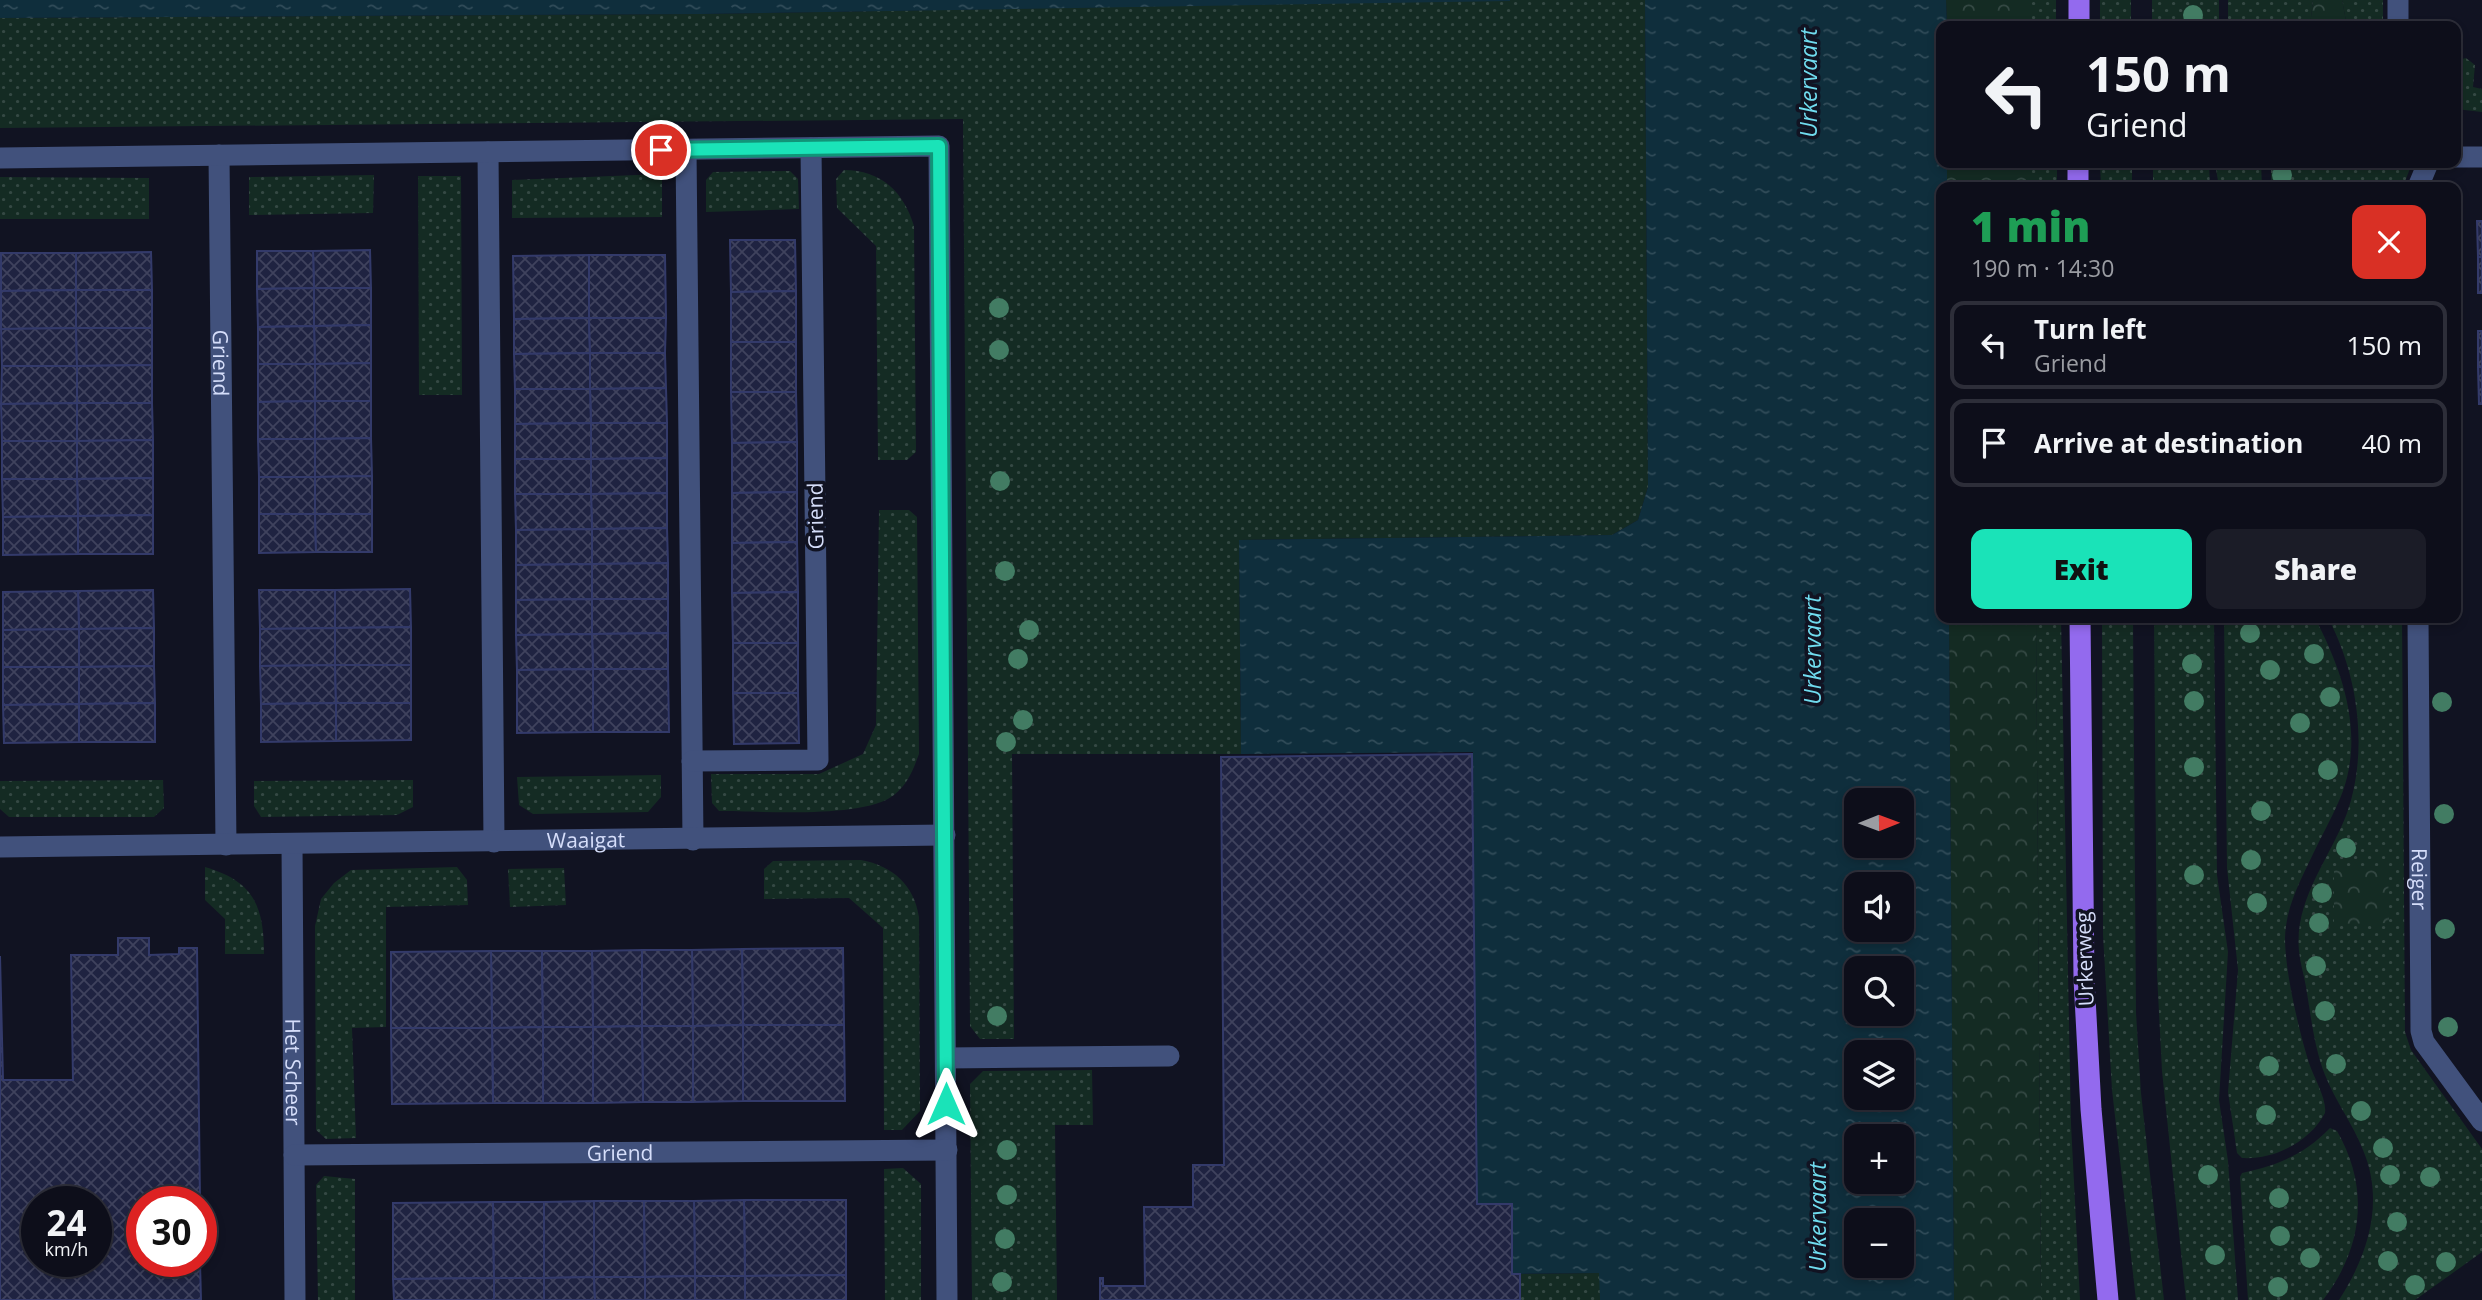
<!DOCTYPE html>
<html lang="en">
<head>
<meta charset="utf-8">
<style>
  :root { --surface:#0d0e1a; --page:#1b1c27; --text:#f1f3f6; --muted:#9a9ca2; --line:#2d2e39; --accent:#1ae3b8 }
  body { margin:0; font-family:"Open Sans",sans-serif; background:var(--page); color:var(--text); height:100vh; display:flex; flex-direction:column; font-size:26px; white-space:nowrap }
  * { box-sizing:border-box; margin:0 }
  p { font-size:23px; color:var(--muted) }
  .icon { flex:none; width:38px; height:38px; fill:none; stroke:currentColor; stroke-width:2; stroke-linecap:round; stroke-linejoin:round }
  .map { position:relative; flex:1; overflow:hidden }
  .drawer { position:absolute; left:1936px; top:182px; width:525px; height:441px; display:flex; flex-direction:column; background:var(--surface); border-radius:14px; box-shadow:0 4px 10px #0003,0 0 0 2px var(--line) }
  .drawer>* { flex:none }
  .guide { position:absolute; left:1936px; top:21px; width:525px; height:147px; border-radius:14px; box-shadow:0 4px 10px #0003,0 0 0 2px var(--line); background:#0d0e1a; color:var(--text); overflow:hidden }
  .needle { width:46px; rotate:89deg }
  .fabs { position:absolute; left:1844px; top:788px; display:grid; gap:14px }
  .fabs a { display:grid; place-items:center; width:70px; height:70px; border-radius:14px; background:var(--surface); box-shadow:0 4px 10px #0003,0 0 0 2px var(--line); font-size:35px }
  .speed { position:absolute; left:21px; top:1186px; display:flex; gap:14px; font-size:35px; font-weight:700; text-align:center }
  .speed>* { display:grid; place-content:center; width:91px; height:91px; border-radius:50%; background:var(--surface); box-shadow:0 4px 10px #0003,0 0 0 2px var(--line); line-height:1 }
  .speed small { font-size:18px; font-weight:400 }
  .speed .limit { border:10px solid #d22; background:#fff; color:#111 }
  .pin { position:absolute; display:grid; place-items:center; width:60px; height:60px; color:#fff; margin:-30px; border:4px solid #fff; border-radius:50%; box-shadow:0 2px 7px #0007 }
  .me { position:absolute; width:77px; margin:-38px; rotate:0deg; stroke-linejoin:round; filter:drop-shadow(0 0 5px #0008) }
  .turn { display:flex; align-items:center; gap:24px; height:147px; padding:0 35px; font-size:32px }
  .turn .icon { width:91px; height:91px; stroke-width:2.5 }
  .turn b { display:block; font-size:49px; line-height:60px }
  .round { display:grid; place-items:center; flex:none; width:74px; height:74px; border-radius:14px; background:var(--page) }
  .summary { display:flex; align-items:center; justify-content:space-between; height:119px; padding:0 35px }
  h1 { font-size:42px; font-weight:800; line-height:52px; color:#1e9e55 }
  .cta { display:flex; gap:14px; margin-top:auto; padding:14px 35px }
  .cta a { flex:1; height:80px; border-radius:14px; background:var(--accent); color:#111; font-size:28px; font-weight:800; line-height:80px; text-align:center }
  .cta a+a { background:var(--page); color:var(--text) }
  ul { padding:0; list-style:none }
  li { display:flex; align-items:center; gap:21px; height:88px; margin:0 14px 10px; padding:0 21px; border:4px solid var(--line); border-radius:14px }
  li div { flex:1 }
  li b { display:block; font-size:26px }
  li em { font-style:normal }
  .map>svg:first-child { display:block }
  .grass { fill:url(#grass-dots) }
  .forest { fill:url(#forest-crowns) }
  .water { fill:url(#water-ripples); fill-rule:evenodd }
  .building { fill:url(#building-cross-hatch); stroke:#333a6a; stroke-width:2; fill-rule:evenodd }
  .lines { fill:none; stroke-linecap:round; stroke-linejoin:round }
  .minor { stroke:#41517c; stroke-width:21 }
  .major { stroke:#936aee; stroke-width:21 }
  .tree { fill:#427c63 }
  .route-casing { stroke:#119478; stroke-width:18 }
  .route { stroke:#1ae3b8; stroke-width:12 }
  .labels { text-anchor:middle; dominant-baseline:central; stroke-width:7; stroke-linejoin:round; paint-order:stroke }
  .street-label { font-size:21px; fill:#d6defa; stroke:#111322 }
  .water-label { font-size:23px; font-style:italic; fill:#70dcef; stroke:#111322 }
</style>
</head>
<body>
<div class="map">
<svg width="2482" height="1300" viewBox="0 0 2482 1300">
  <defs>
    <pattern id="grass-dots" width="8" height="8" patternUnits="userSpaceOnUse" patternTransform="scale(1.75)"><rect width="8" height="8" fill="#142b23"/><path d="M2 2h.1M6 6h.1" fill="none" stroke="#354944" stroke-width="1.8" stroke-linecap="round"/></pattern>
    <pattern id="forest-crowns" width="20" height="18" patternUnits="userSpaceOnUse" patternTransform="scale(1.75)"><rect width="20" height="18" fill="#142b23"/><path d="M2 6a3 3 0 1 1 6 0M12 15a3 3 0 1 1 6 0" fill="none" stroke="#354944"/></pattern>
    <pattern id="water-ripples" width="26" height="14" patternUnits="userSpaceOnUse" patternTransform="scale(1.75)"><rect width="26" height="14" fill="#0f2e3c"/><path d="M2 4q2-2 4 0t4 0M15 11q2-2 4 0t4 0" fill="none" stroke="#314c59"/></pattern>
    <pattern id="building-cross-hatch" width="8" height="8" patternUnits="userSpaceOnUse" patternTransform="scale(1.75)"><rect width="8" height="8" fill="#1f2341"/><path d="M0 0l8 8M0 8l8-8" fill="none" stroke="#3f425d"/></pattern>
  </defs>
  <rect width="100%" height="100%" fill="#111322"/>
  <g class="grass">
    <path d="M1510 0H1645L1648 487 1638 520 1612 535 1239 540 1241 754H1012L1014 1039H980L970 1026 963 119 0 128V18L701 14Z"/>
    <rect x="2031" y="0" width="25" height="26"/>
    <rect x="2100" y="0" width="31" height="26"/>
    <rect x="2152" y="0" width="67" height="26"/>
    <path d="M2228 0H2313L2310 26H2228Z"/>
    <path d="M2342 0H2383V26H2347Z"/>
    <path d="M2466 58 2475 65 2473 87 2482 89V112L2456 109 2458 60Z"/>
    <rect x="2032" y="163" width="25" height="24"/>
    <path d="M2100 163H2132V187H2101Z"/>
    <path d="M2153 163H2209L2210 187H2153Z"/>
    <path d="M2215 163H2261L2262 187H2219Z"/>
    <path d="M2271 163H2412L2403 187H2271Z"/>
    <path d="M844 170C881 170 904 192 914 226L916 452 907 460H878L876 246 837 208 836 179Z"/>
    <path d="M790 171 798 179 799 209 706 212V180L713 172Z"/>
    <path d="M662 174V217L512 218V180Z"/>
    <path d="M374 175 373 213 249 215V177Z"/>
    <path d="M418 176H461L462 395H419Z"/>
    <path d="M0 177 149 178V219H0Z"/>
    <path d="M879 510H909L917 517 919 754C913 770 908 784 894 795 864 819 761 811 719 811L712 803 711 774H819L863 754 876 725Z"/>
    <path d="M2036 618H2061L2071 1124 2080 1300H2041Z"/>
    <path d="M2102 618H2133L2136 1013 2141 1093 2164 1300H2136L2112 1090 2103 935Z"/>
    <path d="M2154 618H2214L2217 875 2228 952 2219 1100 2228 1161 2238 1300H2186L2162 1071 2157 974Z"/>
    <path d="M2224 618H2315C2342 670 2364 731 2343 791 2335 812 2323 833 2313 854 2300 882 2286 906 2285 938 2285 972 2299 1031 2309 1063 2314 1078 2327 1099 2325 1113 2310 1142 2273 1160 2242 1158L2237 1153 2228 1092 2238 970 2227 868Z"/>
    <path d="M2328 618H2402L2405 1032 2411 1050 2482 1149V1252L2415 1300H2339C2368 1255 2385 1202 2363 1150 2353 1124 2335 1101 2325 1075 2314 1047 2311 1016 2306 987 2304 975 2300 963 2299 951 2294 899 2330 859 2347 813 2369 751 2358 674 2328 618Z"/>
    <path d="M661 775V797L648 812 533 814 519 805 517 777Z"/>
    <path d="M163 780 164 808 154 817H9L0 809V781Z"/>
    <path d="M413 780V807L397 815 261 817 254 806V781Z"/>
    <path d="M861 860C893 866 914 885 919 917L920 1111 902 1130H884L883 928 849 898 764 899V869L773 861Z"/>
    <path d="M205 867C253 881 264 905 264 954H225V919L205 900Z"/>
    <path d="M457 867 467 880 468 905 386 907V1027L352 1028 356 1138 326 1139 316 1130 315 926 321 899 334 883 351 870Z"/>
    <path d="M564 868 566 905 510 907 508 869Z"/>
    <path d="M1092 1070 1093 1125H1055L1057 1300H972L970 1084 983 1071Z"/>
    <path d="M2330 1128 2337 1131C2370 1188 2363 1248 2323 1300H2248L2240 1177 2242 1173C2278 1165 2304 1155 2330 1128Z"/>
    <path d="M903 1168 921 1184V1300H885L884 1169Z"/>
    <path d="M324 1176 355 1179V1300H318L316 1185Z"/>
    <path d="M1600 1273V1300H1520V1274Z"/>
  </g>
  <g class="forest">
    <path d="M1946 0H2031V26H1947Z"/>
    <path d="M2313 0H2342L2347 26H2310Z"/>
    <rect x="1947" y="163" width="85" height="24"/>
    <path d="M1949 618H2036L2041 1300H1954Z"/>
    <path d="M2388 866 2389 923 2334 924V867Z"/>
  </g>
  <g class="water">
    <path d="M0 0H1510V1L701 14 0 18Z"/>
    <path d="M1645 0H1946L1947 26H1941V163H1947V187H1941V618H1949L1954 1300H1600L1599 1273 1512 1274V1204H1476L1473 752 1241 754 1239 540 1612 535 1638 520 1648 487ZM1857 800H1902V845H1857ZM1857 884H1902V929H1857ZM1857 968H1902V1013H1857ZM1857 1052H1902V1097H1857ZM1857 1136H1902V1181H1857ZM1857 1220H1902V1265H1857Z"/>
  </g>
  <g class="building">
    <path d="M2477 221H2482V257H2478Z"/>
    <path d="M730 240H795L796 291 731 292Z"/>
    <path d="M370 250 371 288H314L313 251Z"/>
    <path d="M257 251H313L314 288 257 289Z"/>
    <path d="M151 252 152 290H76V253Z"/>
    <path d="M1 253H76V290L1 291Z"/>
    <path d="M589 255V318L514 319 513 256Z"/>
    <path d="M589 255H665L666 318H589Z"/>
    <rect x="2478" y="257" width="4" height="36"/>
    <path d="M314 288H371V325L314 326Z"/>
    <path d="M314 288V326L258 327 257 289Z"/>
    <rect x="76" y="290" width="76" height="38"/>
    <path d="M76 290V328L1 329V291Z"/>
    <path d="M796 291V342H731V292Z"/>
    <path d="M589 318 590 353 514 354V319Z"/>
    <path d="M589 318H666L665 353H590Z"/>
    <path d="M371 325V363L315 364 314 326Z"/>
    <path d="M314 326 315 364H258V327Z"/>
    <path d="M76 328 77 366H2L1 329Z"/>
    <path d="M76 328H152V365L77 366Z"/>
    <rect x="2478" y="331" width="4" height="36"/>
    <rect x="731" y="342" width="65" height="50"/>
    <path d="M590 353H665L666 388 590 389Z"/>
    <path d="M590 353V389H515L514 354Z"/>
    <path d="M371 363V401H315V364Z"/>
    <path d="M258 364H315V401L258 402Z"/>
    <path d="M152 365V403H77V366Z"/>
    <path d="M2 366H77V403L1 404Z"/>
    <path d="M2478 367H2482V404H2479Z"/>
    <path d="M666 388 667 423H591L590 389Z"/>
    <path d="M515 389H590L591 423 515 424Z"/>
    <path d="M731 392H796L797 442 732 443Z"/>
    <path d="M315 401V439H258V402Z"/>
    <path d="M315 401H371V438L315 439Z"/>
    <path d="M77 403V441H2L1 404Z"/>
    <path d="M77 403H152L153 440 77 441Z"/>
    <path d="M591 423V459H515V424Z"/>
    <path d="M591 423H667V458L591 459Z"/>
    <path d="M371 438 372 476 315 477V439Z"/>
    <path d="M258 439H315V477H259Z"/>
    <path d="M153 440V478L77 479V441Z"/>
    <rect x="2" y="441" width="75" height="38"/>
    <path d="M797 442V492L732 493V443Z"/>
    <path d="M667 458V493L591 494V459Z"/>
    <rect x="515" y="459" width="76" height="35"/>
    <path d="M372 476V514H315V477Z"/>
    <rect x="259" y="477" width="56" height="37"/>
    <path d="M153 478V515L78 516 77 479Z"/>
    <path d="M2 479H77L78 516 3 517Z"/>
    <path d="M797 492V542L732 543V493Z"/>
    <path d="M667 493V528L592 529 591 494Z"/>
    <path d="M515 494H591L592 529 516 530Z"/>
    <path d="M259 514H315L316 552 259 553Z"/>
    <path d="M315 514H372V552H316Z"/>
    <path d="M153 515V554H78V516Z"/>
    <path d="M78 516V554L3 555V517Z"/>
    <path d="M667 528 668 563 592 564V529Z"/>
    <path d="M592 529V564L516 565V530Z"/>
    <path d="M797 542 798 592 732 593V543Z"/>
    <path d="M668 563V599H592V564Z"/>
    <path d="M592 564V599L516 600V565Z"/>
    <path d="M410 589 411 627 335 628V590Z"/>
    <path d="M153 590 154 628 79 629 78 591Z"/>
    <path d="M259 590H335V628L260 629Z"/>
    <path d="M78 591 79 629 3 630V592Z"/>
    <path d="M798 592V643H733L732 593Z"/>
    <path d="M592 599H668V633L592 634Z"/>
    <path d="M592 599V634L516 635V600Z"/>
    <path d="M411 627V665H335V628Z"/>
    <path d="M154 628V666L79 667V629Z"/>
    <path d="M335 628V665L260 666V629Z"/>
    <path d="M79 629V667H3V630Z"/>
    <path d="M668 633V669H593L592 634Z"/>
    <path d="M592 634 593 669 517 670 516 635Z"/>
    <rect x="733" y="643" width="65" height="50"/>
    <path d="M335 665 336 703 261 704 260 666Z"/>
    <path d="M335 665H411V703H336Z"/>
    <path d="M154 666 155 703 79 704V667Z"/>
    <path d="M3 667H79V704L3 705Z"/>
    <path d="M593 669V732L517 733V670Z"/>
    <path d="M593 669H668L669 732H593Z"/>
    <path d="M733 693H798L799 743 734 744Z"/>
    <path d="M155 703V742H79V704Z"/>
    <path d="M336 703H411V740L336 741Z"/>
    <path d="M336 703V741L261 742V704Z"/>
    <path d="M79 704V742L4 743 3 705Z"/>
    <path d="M1472 754 1477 1204H1512V1274H1520V1300H1100V1278H1103V1286H1145L1144 1207H1193V1165H1224L1221 757Z"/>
    <path d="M118 938H149V955L179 954V948H197L200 1202H142V1262H200L201 1300H0V956L3 1080H73L71 955H118ZM37 1202H96V1262H37Z"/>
    <path d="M843 948 844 1025H743L742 949Z"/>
    <path d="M742 949 743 1025 693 1026 692 950Z"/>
    <path d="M642 950H692L693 1026H642Z"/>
    <path d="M642 950V1026L593 1027 592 951Z"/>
    <path d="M491 951H542L543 1027 492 1028Z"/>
    <path d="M491 951 492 1028H391V952Z"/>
    <path d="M542 951H592L593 1027H543Z"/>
    <path d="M743 1025H844L845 1101H743Z"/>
    <path d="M743 1025V1101L693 1102V1026Z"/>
    <path d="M642 1026H693V1102H643Z"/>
    <path d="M642 1026 643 1102 593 1103V1027Z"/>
    <path d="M543 1027V1103H493L492 1028Z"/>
    <rect x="543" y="1027" width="50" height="76"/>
    <path d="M391 1028H492L493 1103 392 1104Z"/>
    <path d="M744 1200H846V1275L745 1276Z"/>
    <path d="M744 1200 745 1276H695L694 1201Z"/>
    <path d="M594 1201H644L645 1277H594Z"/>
    <path d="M594 1201V1277L544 1278V1202Z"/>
    <path d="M644 1201H694L695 1276 645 1277Z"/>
    <path d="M493 1202 494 1278 393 1279V1203Z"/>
    <path d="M493 1202H544V1278H494Z"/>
    <path d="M846 1275V1300H745V1276Z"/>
    <rect x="695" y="1276" width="50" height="24"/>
    <path d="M695 1276V1300H645V1277Z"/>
    <path d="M594 1277 595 1300H544V1278Z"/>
    <path d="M594 1277H645V1300H595Z"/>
    <rect x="494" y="1278" width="50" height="22"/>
    <path d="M494 1278V1300H394L393 1279Z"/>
  </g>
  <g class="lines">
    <g class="minor">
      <path d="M2398 0V26"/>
      <path d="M686 149 693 840"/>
      <path d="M488 152 494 842"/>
      <path id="s1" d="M219 155 226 845"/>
      <path d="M2455 157H2482"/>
      <path d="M0 158 939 146 947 1300"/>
      <path d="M2418 187 2428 163"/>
      <path id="s2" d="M2418 618 2421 1031 2424 1042 2482 1121"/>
      <path d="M692 761 818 760 811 148"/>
      <path id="s3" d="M292 844 295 1300"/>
      <path id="s4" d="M0 847 945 835"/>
      <path d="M946 1058 1169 1056"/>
      <path id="s5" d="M294 1155 947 1150"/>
    </g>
    <g class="major">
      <path d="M2079 26V0"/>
      <path d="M2078 163V187"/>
      <path d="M2080 618 2084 979 2091 1109 2108 1300"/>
    </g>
  </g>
  <g class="tree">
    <circle cx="2193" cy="15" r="10"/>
    <circle cx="2282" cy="175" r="10"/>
    <circle cx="999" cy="308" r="10"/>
    <circle cx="999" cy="350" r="10"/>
    <circle cx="1000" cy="481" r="10"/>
    <circle cx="1005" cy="571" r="10"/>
    <circle cx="1029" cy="630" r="10"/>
    <circle cx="2250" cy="633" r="10"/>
    <circle cx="2314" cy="654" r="10"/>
    <circle cx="1018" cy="659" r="10"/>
    <circle cx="2192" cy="664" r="10"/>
    <circle cx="2270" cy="670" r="10"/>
    <circle cx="2330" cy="697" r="10"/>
    <circle cx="2194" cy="701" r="10"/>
    <circle cx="2442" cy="702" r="10"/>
    <circle cx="1023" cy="720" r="10"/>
    <circle cx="2300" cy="723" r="10"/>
    <circle cx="1006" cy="742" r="10"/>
    <circle cx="2194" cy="767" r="10"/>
    <circle cx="2328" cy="770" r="10"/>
    <circle cx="2261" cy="811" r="10"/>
    <circle cx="2444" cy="814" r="10"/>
    <circle cx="2346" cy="848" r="10"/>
    <circle cx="2251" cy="860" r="10"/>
    <circle cx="2194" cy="875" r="10"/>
    <circle cx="2322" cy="893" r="10"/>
    <circle cx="2257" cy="903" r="10"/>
    <circle cx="2319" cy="923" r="10"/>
    <circle cx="2445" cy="929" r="10"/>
    <circle cx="2316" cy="966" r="10"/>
    <circle cx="2325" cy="1011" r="10"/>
    <circle cx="997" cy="1016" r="10"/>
    <circle cx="2448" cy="1027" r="10"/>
    <circle cx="2336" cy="1064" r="10"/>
    <circle cx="2269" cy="1066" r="10"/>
    <circle cx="2361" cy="1111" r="10"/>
    <circle cx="2266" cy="1115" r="10"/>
    <circle cx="2383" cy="1148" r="10"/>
    <circle cx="1007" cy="1150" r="10"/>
    <circle cx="2208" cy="1175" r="10"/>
    <circle cx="2390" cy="1175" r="10"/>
    <circle cx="2430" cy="1177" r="10"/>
    <circle cx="1007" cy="1195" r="10"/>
    <circle cx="2279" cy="1198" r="10"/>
    <circle cx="2397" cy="1222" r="10"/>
    <circle cx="2280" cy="1236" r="10"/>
    <circle cx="1005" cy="1239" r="10"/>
    <circle cx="2215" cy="1255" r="10"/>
    <circle cx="2310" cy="1258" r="10"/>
    <circle cx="2388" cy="1261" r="10"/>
    <circle cx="2446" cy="1262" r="10"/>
    <circle cx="1002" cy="1282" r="10"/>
    <circle cx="2415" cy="1285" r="10"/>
    <circle cx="2278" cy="1287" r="10"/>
  </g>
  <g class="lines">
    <g class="route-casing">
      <path id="route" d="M661 150 939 146 946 1104"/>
    </g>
    <use href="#route" class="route"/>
  </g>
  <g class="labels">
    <g class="street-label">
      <text stroke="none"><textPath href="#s1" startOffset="208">Griend</textPath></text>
      <text transform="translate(815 516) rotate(-91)">Griend</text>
      <text stroke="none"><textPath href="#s4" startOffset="586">Waaigat</textPath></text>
      <text stroke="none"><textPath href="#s2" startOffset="261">Reiger</textPath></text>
      <text transform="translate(2084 959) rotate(-92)">Urkerweg</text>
      <text stroke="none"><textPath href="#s3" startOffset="228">Het Scheer</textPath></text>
      <text stroke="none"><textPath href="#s5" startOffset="326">Griend</textPath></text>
    </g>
    <g class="water-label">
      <text transform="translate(1808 83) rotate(-90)">Urkervaart</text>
      <text transform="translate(1812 650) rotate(-90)">Urkervaart</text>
      <text transform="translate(1817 1217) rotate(-90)">Urkervaart</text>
    </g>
  </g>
</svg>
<div class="fabs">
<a><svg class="needle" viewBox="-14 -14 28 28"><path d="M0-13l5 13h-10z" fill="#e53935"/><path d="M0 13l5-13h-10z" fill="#9a9ca2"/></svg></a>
<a><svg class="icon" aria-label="sound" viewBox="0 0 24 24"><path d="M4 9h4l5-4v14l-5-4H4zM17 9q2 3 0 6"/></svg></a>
<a><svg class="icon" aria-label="search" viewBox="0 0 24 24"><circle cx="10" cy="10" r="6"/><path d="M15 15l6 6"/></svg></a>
<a><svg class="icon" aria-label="layers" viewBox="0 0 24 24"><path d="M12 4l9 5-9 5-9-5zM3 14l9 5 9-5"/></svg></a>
<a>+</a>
<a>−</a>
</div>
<div class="speed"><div>24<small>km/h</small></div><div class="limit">30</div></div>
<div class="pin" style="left:661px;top:150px;background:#d93025"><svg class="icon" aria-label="arrive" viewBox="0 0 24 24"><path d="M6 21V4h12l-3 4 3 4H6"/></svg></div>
<svg class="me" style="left:946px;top:1104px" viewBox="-20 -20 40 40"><path d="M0-17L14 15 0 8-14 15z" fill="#1ae3b8" stroke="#fff" stroke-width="4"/></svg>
<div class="guide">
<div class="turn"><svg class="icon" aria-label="left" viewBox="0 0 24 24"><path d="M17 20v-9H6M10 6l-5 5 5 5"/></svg><div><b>150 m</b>Griend</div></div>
</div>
<section class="drawer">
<div class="summary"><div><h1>1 min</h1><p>190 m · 14:30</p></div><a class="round" style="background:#d93025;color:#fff"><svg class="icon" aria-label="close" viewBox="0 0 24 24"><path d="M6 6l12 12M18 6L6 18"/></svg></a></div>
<ul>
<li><svg class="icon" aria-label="left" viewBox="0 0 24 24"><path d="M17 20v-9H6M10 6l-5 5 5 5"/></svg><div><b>Turn left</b><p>Griend</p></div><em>150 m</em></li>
<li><svg class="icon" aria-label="arrive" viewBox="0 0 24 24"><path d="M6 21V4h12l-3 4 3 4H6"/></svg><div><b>Arrive at destination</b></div><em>40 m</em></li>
</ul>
<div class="cta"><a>Exit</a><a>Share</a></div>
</section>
</div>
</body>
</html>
